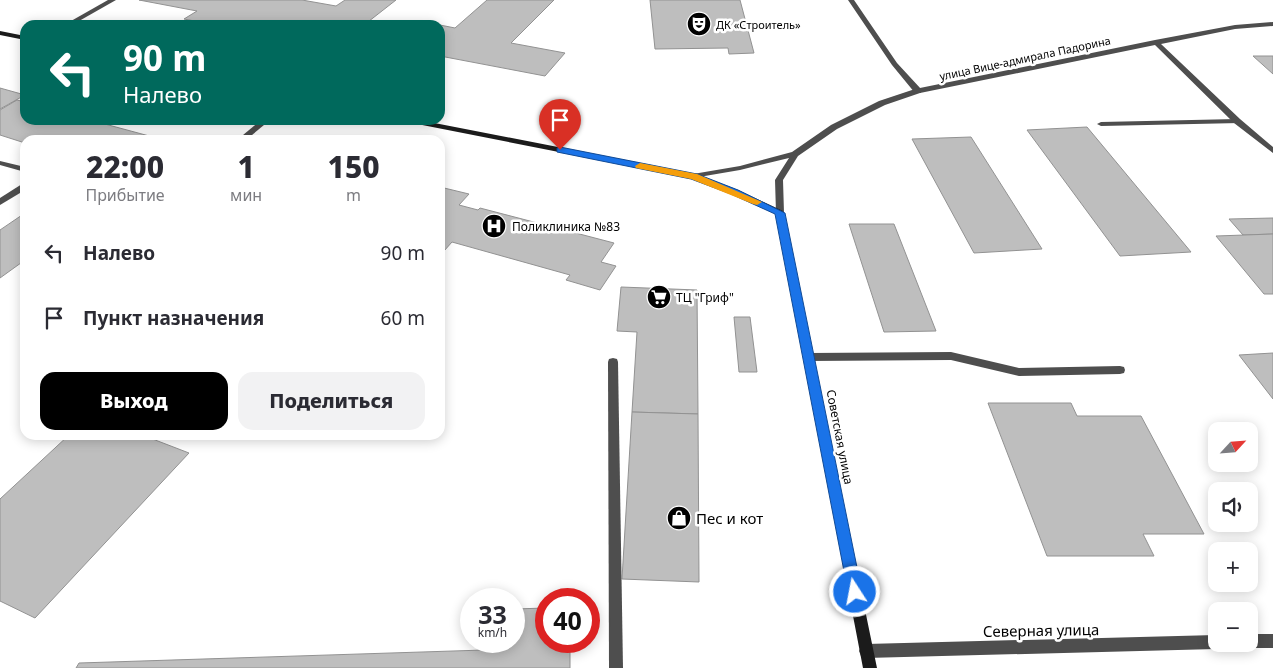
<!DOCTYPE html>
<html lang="ru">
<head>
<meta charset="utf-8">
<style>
  :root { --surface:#fff; --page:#f2f2f3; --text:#2b2b33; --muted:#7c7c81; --accent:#000 }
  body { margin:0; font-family:"Noto Sans",sans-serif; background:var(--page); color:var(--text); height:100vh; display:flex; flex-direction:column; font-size:19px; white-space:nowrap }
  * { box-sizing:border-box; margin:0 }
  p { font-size:16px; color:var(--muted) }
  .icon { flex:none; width:28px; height:28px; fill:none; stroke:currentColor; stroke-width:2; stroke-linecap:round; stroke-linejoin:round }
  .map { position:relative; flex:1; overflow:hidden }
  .details { position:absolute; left:20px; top:135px; width:425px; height:305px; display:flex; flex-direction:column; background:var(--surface); border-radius:15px; box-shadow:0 2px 12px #0003 }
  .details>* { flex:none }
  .top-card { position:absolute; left:20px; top:20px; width:425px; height:105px; border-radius:15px; box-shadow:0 2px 12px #0003; background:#00695c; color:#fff; overflow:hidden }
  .needle { width:32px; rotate:64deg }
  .fabs { position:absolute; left:1208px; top:422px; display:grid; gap:10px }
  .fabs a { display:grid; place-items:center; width:50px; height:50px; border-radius:10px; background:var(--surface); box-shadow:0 2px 12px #0003; font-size:25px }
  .speed { position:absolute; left:460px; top:588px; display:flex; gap:10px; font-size:25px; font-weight:700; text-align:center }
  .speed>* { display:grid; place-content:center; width:65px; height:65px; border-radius:50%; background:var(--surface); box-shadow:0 2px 12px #0003; line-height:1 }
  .speed small { font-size:12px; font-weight:400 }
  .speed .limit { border:8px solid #d22; background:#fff; color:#111 }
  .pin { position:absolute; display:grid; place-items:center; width:42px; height:42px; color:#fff; margin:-51px -21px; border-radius:50% 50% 50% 0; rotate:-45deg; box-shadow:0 0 5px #0007 }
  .pin .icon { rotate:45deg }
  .me { position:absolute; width:55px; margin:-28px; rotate:349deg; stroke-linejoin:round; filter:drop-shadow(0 0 4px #0008) }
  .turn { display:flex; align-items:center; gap:18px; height:105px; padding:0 20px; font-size:22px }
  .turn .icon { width:65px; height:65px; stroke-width:2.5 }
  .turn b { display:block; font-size:35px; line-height:42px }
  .eta { display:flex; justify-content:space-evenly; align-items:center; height:85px; text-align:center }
  .eta b { font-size:30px; font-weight:800; line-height:35px }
  .cta { display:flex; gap:10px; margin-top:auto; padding:10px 20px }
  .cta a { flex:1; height:58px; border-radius:15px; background:var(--accent); color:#fff; font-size:20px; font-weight:800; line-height:58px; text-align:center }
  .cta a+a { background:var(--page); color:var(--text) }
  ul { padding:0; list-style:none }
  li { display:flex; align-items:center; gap:15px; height:65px; padding:0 20px }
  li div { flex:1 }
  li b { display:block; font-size:19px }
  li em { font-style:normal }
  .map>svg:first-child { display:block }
  .building { fill:#bebebe; stroke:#929292 }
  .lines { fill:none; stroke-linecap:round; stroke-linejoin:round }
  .lane { fill:#4e4e4e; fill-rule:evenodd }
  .street { fill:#4e4e4e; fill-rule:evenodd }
  .secondary { fill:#1b1b1b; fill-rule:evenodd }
  .route { fill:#1a73e8; stroke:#114b97 }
  .slow { fill:#f59e0b }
  .labels { text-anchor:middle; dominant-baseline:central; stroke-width:5; stroke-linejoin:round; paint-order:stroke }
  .far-poi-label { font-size:11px; fill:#000; stroke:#fff; text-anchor:start }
  .far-street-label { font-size:11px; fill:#000; stroke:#fff }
  .poi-label { font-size:12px; fill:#000; stroke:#fff; text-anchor:start }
  .street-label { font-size:12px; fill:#000; stroke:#fff }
  .near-poi-label { font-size:15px; fill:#000; stroke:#fff; text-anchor:start }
  .near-street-label { font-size:15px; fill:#000; stroke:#fff }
</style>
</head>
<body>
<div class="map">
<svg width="1273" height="668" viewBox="0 0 1273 668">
  <rect width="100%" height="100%" fill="#fff"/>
  <g class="building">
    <path d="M139 0H302L336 6 345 0H396L364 25H367H279L259 21 253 25H216L184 19 197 11Z"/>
    <path d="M487 0H554L511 43 565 53 545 76 440 56V25L455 28Z"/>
    <path d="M650 0H740L754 53 729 54 728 48 655 49Z"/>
    <path d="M1253 56H1273V74Z"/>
    <path d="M0 88 25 95 0 109Z"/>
    <path d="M17 100 25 102V120H90L164 140H25V143L0 135V110Z"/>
    <path d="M1087 127 1191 252 1120 256 1027 130Z"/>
    <path d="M971 137 1042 249 974 253 912 139Z"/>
    <path d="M440 187 469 194 459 205 478 210 480 208 614 243 601 262 616 266 600 290 566 280 570 275 452 242 444 251 440 250Z"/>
    <path d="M25 213V260L0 278V230Z"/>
    <path d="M1273 218V234L1243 235 1229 219Z"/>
    <path d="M849 224H894L936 331 884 332Z"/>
    <path d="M1273 234V294H1264L1216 236Z"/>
    <path d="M621 287 697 290 698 414 632 412 637 332 617 331Z"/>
    <path d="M734 317H750L757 372H739Z"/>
    <path d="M1273 353V399L1239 355Z"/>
    <path d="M988 403H1071L1077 416H1141L1204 534H1143L1154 556H1047Z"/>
    <path d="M632 412 698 414 699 582 622 579Z"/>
    <path d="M69 435H153L150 438 189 453 35 618 0 601V499Z"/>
    <path d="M546 608V641H570V668H76L79 663 484 650 485 641H514V609Z"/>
  </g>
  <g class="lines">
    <g class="lane">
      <path d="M108 0H116L72 25H64Z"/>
      <path d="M848 0H854L897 63 921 89V93H915L892 65Z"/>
      <path d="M1237 119H1240V123L1101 126 1097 124 1101 122Z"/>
      <path d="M0 161 25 167V172L0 165Z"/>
      <path d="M951 352 1019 368 1120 366 1124 367 1125 370 1124 373 1120 374 1019 376 951 360 809 361 805 360 804 357 805 354 809 353Z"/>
      <path d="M613 358 617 359 618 362 623 668H609L608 362 609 359Z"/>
    </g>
    <g class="street">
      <path d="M1273 22V26L1235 29 1161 44 1240 119 1273 147V153L1234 123 1155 45 920 93 885 105 837 129 798 156 783 180 784 213 783 215 780 216 776 213 775 180 789 158 740 170 693 178 689 176 693 174 740 166 792 152 831 125 879 101 915 89 1155 40 1235 25Z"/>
      <path d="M261 120H270L246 140H237Z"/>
      <path d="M22 184H25V190L0 205V198Z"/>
      <path d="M1249 634H1273V648H1249L1244 646 1243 644H1249Z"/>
      <path d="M1216 635V644H1222L1221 647 1216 649 866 658 861 656 859 651 861 646 866 644Z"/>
    </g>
    <g class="secondary">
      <path d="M0 31 25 36V40L0 35Z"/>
      <path d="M403 120H419L696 174 738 190 783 211 877 668H863L776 214 732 194 691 178 407 122Z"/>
    </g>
  </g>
  <path class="route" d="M560 147 697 174 738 190 785 213 862 592 860 597 855 599 850 597 848 592 775 214 731 194 691 179 557 152V148Z"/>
  <path class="slow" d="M640 163 697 174 762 202 757 205 753 204 691 179 636 168 635 166Z"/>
  <defs>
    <g id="theatre-disc" transform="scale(1.25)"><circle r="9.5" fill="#000" stroke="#fff"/><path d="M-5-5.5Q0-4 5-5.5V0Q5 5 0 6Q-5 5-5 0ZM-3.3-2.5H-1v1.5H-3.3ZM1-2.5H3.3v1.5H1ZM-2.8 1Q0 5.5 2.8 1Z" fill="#fff"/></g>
    <g id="hospital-disc" transform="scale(1.25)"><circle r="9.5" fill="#000" stroke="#fff"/><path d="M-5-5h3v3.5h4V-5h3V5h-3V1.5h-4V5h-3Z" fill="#fff"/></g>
    <g id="supermarket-disc" transform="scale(1.25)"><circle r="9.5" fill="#000" stroke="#fff"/><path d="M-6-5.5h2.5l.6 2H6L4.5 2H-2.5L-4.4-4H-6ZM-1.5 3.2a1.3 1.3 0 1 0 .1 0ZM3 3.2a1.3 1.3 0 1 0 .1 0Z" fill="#fff"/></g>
    <g id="shop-disc" transform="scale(1.25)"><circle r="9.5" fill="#000" stroke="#fff"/><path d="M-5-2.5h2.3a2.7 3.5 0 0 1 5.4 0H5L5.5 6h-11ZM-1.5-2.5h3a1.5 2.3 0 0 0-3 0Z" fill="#fff"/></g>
  </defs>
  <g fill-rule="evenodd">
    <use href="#theatre-disc" x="699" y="24"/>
    <use href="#hospital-disc" x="494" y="226"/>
    <use href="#supermarket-disc" x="659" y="297"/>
    <use href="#shop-disc" x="679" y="518"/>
  </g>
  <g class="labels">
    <g class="far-poi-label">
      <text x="716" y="24">ДК «Строитель»</text>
    </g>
    <g class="far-street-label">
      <text transform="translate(1025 58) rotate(-12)">улица Вице-адмирала Падорина</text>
    </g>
    <g class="poi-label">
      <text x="512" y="226">Поликлиника №83</text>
      <text x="676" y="297">ТЦ "Гриф"</text>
    </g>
    <g class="street-label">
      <text transform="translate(840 437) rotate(79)">Советская улица</text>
    </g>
    <g class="near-poi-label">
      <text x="696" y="518">Пес и кот</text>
    </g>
    <g class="near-street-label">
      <text transform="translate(1041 630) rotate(-1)">Северная улица</text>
    </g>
  </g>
</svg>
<div class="fabs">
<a><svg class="needle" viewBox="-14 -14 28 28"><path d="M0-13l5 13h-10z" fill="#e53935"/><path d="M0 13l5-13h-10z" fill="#7c7c81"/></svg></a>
<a><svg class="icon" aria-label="sound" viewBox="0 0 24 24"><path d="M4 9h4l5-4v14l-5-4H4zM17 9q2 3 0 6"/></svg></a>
<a>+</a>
<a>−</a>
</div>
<div class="speed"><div>33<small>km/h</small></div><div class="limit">40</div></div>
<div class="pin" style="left:560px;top:150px;background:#d93025"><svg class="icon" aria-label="arrive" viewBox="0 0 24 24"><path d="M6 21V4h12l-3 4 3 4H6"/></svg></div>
<svg class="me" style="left:855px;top:592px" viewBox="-20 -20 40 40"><circle r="17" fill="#1a73e8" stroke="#fff" stroke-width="3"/><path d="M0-11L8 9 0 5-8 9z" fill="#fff"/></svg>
<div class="top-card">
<div class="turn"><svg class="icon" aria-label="left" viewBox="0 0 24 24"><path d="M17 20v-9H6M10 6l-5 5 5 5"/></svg><div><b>90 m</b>Налево</div></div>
</div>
<section class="details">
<div class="eta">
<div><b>22:00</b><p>Прибытие</p></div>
<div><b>1</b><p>мин</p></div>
<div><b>150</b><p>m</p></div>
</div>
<ul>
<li><svg class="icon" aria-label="left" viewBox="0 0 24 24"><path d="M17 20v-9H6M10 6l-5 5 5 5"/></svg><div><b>Налево</b></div><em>90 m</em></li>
<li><svg class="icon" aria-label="arrive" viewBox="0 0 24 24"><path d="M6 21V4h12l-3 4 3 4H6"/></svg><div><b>Пункт назначения</b></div><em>60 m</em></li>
</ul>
<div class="cta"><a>Выход</a><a>Поделиться</a></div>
</section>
</div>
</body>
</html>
